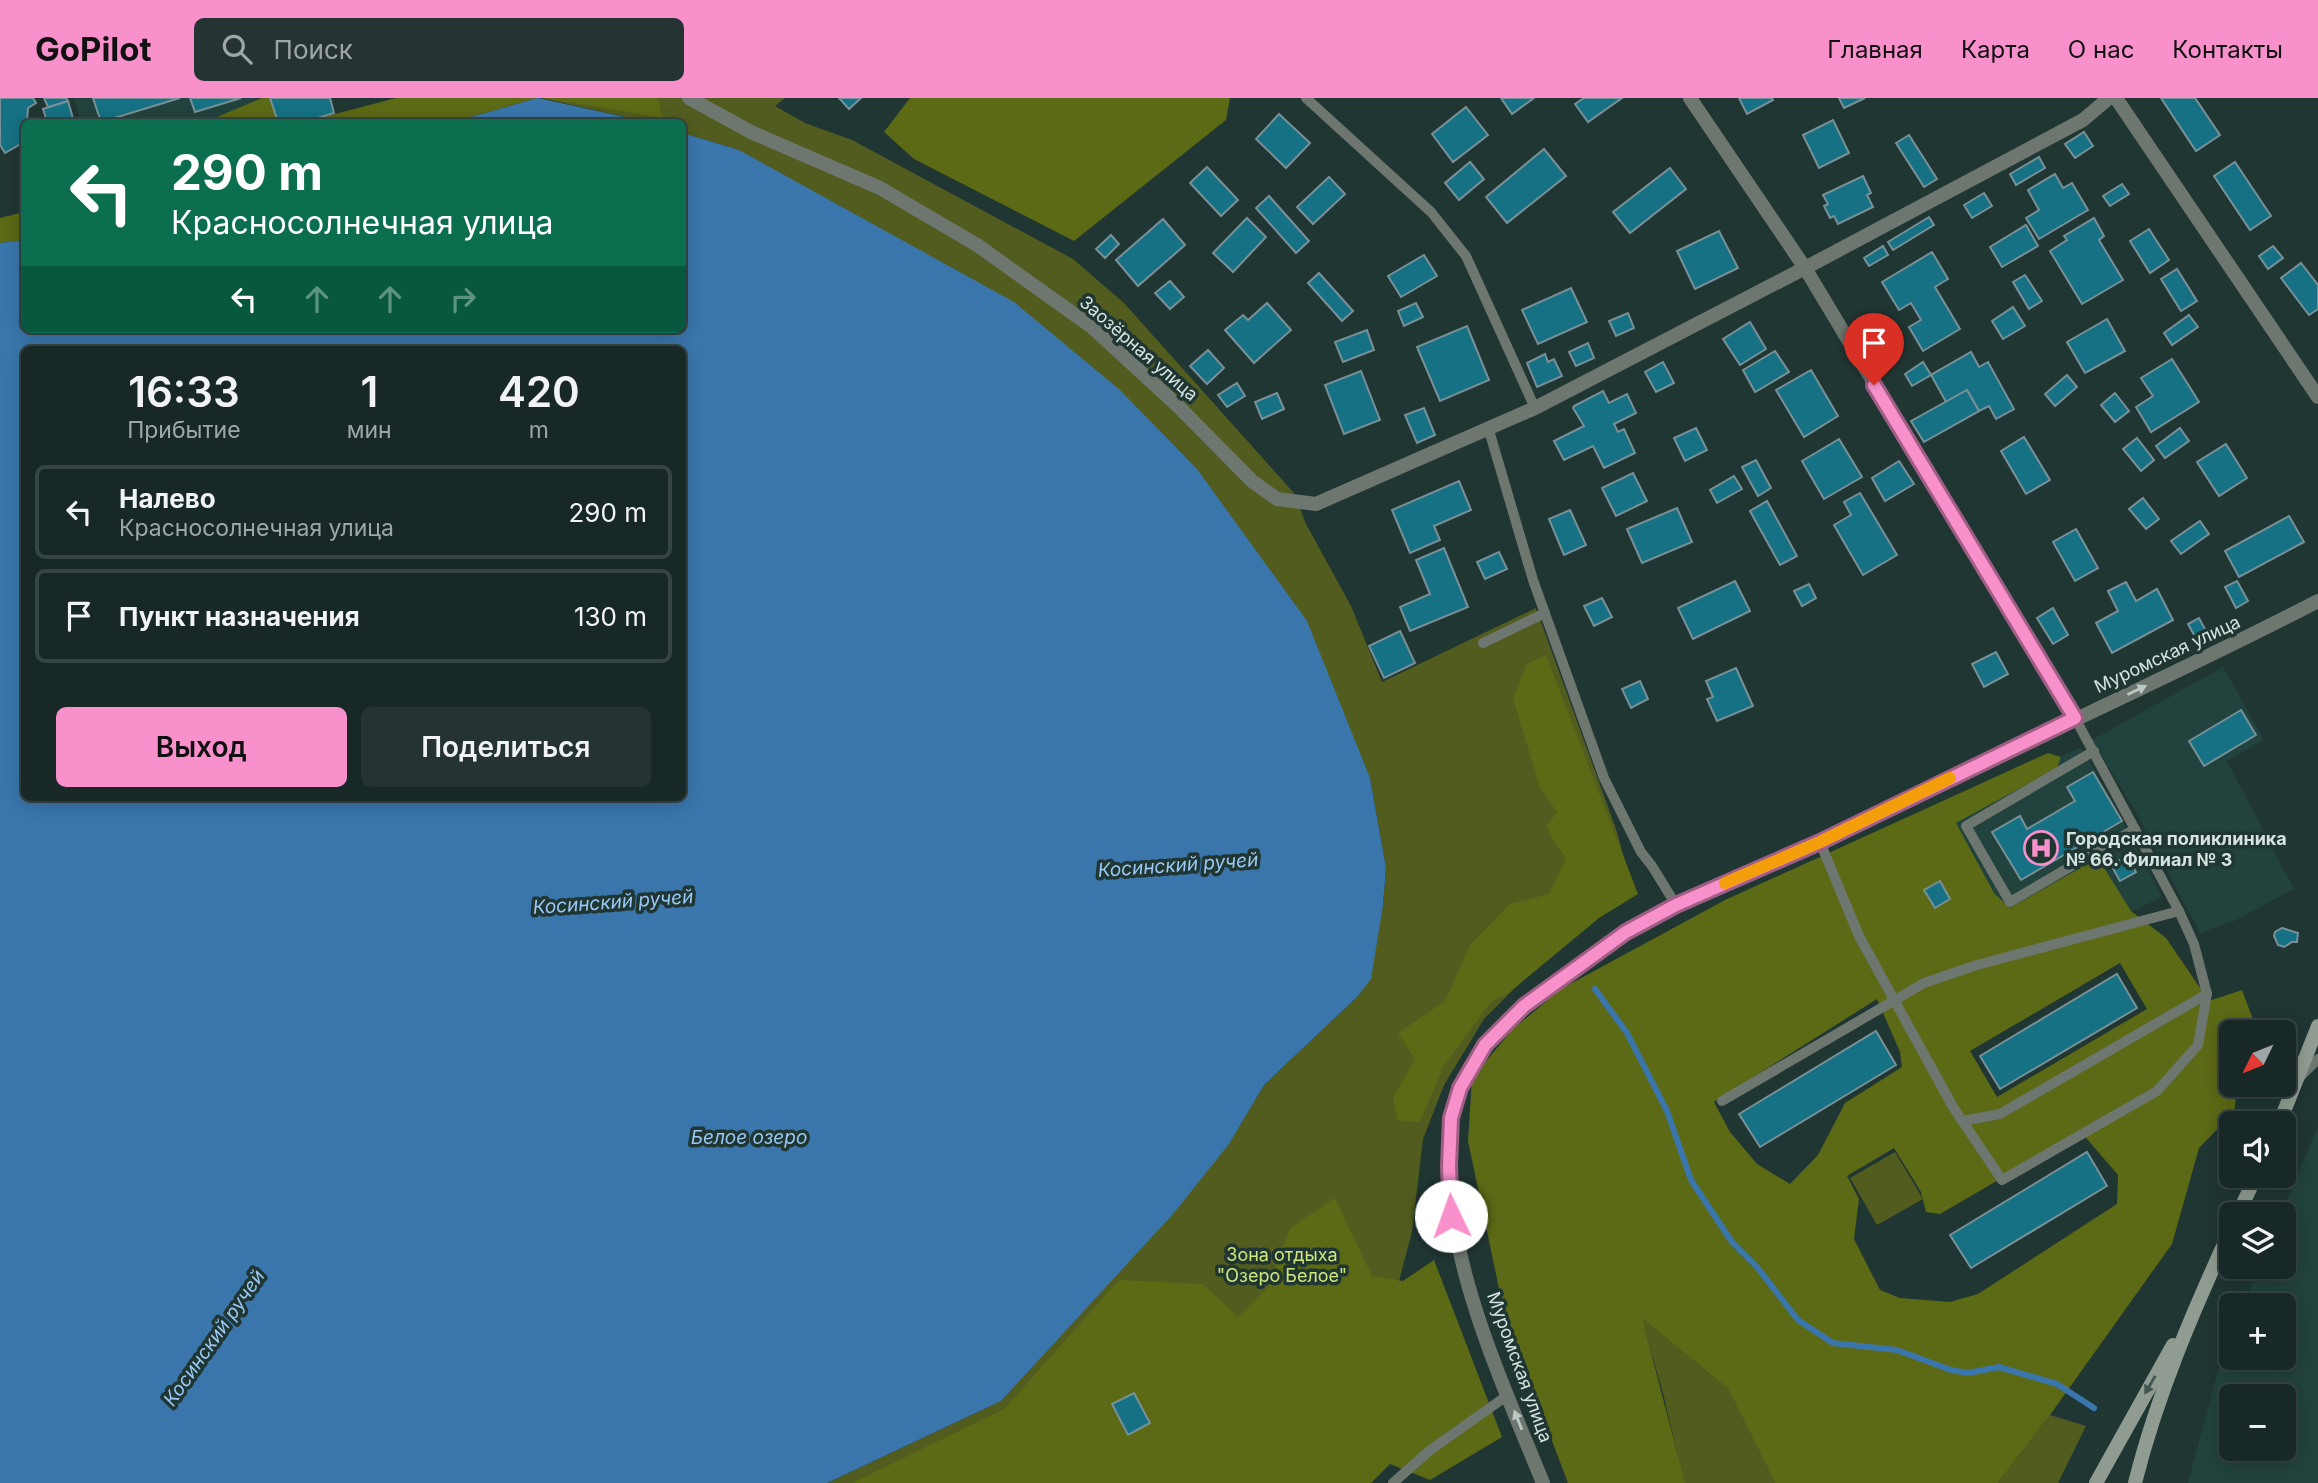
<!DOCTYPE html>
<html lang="ru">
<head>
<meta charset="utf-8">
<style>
  :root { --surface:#182826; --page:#253432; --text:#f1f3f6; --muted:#9fa6a7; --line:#364443; --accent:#f890cc }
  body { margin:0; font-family:Inter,sans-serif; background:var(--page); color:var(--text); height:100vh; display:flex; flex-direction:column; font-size:26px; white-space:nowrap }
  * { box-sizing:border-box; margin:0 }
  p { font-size:23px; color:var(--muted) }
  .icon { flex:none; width:38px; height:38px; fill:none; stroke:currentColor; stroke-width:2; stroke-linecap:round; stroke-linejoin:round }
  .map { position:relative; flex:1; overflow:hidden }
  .side { position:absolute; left:21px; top:248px; width:665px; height:455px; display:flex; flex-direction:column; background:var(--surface); border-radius:10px; box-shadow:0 4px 18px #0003,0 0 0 2px var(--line) }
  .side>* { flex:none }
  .guide { position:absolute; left:21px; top:21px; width:665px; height:214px; border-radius:10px; box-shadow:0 4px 18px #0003,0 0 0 2px var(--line); background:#0b6e4f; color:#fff; overflow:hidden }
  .needle { width:46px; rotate:227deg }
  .controls { position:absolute; left:2219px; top:922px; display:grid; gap:14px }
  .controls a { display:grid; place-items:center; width:77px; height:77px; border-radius:10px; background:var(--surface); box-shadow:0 4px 18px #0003,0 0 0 2px var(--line); font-size:35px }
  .pin { position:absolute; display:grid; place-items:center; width:60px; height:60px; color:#fff; margin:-72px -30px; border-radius:50% 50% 50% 0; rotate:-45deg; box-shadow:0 0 7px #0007 }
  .pin .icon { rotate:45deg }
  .me { position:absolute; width:77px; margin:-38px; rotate:357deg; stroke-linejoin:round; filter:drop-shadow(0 0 5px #0008) }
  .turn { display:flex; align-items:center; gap:24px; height:147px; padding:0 35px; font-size:32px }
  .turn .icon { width:91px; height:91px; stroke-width:2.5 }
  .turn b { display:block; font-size:49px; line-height:60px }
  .lanes { display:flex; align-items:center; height:66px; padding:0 35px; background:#0003; justify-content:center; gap:35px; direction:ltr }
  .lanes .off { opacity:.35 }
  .eta { display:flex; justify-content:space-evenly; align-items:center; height:119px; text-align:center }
  .eta b { font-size:42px; font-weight:600; line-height:49px }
  .button { display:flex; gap:14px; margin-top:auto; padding:14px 35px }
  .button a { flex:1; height:80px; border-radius:10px; background:var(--accent); color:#111; font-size:28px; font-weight:600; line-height:80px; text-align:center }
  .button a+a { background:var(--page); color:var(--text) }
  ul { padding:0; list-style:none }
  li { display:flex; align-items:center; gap:21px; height:94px; margin:0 14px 10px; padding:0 21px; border:4px solid var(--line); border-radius:10px }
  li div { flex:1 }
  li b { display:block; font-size:26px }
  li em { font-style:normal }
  header { display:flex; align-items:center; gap:42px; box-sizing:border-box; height:98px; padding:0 35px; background:var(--accent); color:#111 }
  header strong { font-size:33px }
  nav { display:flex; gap:38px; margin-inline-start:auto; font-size:24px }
  .search { width:490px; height:63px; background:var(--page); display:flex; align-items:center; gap:18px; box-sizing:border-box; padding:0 24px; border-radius:10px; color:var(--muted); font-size:26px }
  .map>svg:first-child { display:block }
  .built { fill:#22423d; fill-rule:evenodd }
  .green { fill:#515c1e }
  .forest { fill:#5c6915; fill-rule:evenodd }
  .water { fill:#3a76ac; fill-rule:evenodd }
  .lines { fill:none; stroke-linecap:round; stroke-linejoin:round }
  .stream { stroke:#3a76ac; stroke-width:6 }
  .building { fill:#157183; stroke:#789097; stroke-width:2 }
  .service { stroke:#6e7670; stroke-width:10 }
  .minor { stroke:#6e7670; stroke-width:14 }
  .tertiary { stroke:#6e7670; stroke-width:14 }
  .secondary { stroke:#909c92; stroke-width:14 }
  .oneway { fill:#bcc8c4 }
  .oneway2 { fill:#425550 }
  .route-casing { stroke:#a15e85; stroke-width:18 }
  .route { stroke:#f890cc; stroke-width:12 }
  .slow { stroke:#f59e0b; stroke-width:12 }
  .labels { text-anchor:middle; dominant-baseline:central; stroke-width:7; stroke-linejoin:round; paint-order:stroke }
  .street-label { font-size:18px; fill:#d6e3e0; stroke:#203633 }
  .poi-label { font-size:18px; font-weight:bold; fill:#d6e3e0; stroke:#203633; text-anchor:start }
  .park-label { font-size:18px; fill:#d1e67a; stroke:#203633 }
  .water-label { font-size:19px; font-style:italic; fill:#99c8f5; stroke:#203633 }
</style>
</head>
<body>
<header>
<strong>GoPilot</strong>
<div class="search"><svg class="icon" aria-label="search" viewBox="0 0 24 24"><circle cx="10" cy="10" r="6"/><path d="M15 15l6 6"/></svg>Поиск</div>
<nav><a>Главная</a><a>Карта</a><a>О нас</a><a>Контакты</a></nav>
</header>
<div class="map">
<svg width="2318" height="1385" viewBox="0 0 2318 1385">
  <rect width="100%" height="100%" fill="#203633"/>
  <g class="built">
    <path d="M74 0H262L205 24H81Z"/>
    <path d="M2223 569 2264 642 2227 663 2294 791 2234 823 2200 835 2133 709 2092 642Z"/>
    <path d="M2081 649 2129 734 2162 799 2137 811 1997 851 1950 801 1940 783 1938 718Z"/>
    <path d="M2318 1029V1385H2188L2222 1257 2231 1234V1260H2284V1208L2243 1207 2259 1169H2284V1116H2281ZM2284 1298V1351H2231V1298Z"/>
  </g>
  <g class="green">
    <path d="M541 0H785L775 8 805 25 852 42 1073 161 1124 205 1294 395 1306 426 1351 508 1382 584 1536 510 1616 731 1632 788 1539 866 1484 921 1444 987 1423 1041 1412 1134 1376 1270 985 1385H827L1001 1303 1229 1046 1264 987 1357 899 1383 807 1386 770 1370 680 739 52 683 35 682 24H647Z"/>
    <path d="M1895 1054 1923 1101 1877 1127 1850 1080Z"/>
    <path d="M1641 1219 1728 1291 1775 1385H1684L1663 1295Z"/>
    <path d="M2050 1317 2086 1328 2058 1385H1998Z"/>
  </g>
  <g class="forest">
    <path d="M262 0H270L278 24H205Z"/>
    <path d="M396 0H538L453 24H305Z"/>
    <path d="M542 0H658L663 20Z"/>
    <path d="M910 0H1230L1226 22 1074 143 914 61 884 34Z"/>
    <path d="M24 114V142L0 145V120Z"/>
    <path d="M1546 557 1638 796 1599 820 1511 893 1490 905 1443 969 1420 1024 1398 1023 1393 1000 1415 961 1398 935 1445 903 1470 847 1510 806 1549 796 1566 760 1552 741 1547 727 1557 714 1540 690 1513 600 1527 566Z"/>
    <path d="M2048 655 2061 659 2057 670 1956 725 1994 795 2010 810 2098 760 2131 813 2166 840 2209 903 2242 892 2254 924 2251 934H2231V987H2238L2234 1014 2199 1050 2172 1146 2050 1317 1998 1385H1775L1728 1291 1642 1220 1685 1385H1568L1505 1219 1468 1043 1472 980 1512 932 1561 891 1725 802ZM2120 865 2147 911 1997 999 1970 953ZM1877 901 1900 954 1902 969 1845 1005 1818 1057 1790 1086 1757 1066 1730 1034 1714 1004ZM2081 1034 2118 1077 2117 1106 1978 1196 1950 1204 1900 1200 1880 1192 1854 1141 1859 1101 1847 1078 1894 1050 1921 1094 1926 1114 1940 1116Z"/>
    <path d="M1335 1100 1372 1178 1403 1183 1434 1162 1502 1339 1430 1382 1390 1366 1371 1385H852L1004 1311 1119 1182 1203 1186 1238 1219 1269 1188 1290 1130Z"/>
  </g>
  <g class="water">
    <path d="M538 0 647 24H453Z"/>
    <path d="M683 35 739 52 1014 204 1120 292 1197 371 1307 523 1370 680 1386 770 1383 807 1371 881 1357 899 1264 987 1229 1046 1173 1116 1001 1303 827 1385H0V145L24 142V231H682ZM24 252H682V700H24Z"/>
  </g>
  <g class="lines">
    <path class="stream" d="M1595 891 1627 935 1667 1013 1691 1082 1732 1144 1757 1169 1798 1222 1833 1245 1897 1252 1951 1272 1968 1275 1999 1269 2057 1286 2094 1310"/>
  </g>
  <g class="building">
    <path d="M0 0H33L36 5 28 10 27 24H24V30L20 36 24 44 5 55 0 47Z"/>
    <path d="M44 0H66L68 3 48 9Z"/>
    <path d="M93 0H180L101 24Z"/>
    <path d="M190 0H241L195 14Z"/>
    <path d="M270 0H330L334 15 305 24H278Z"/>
    <path d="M839 0H861L849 11Z"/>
    <path d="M1501 0H1534L1512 16Z"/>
    <path d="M1584 0H1622L1588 24 1575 6Z"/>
    <path d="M1739 0H1772L1773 2 1747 16Z"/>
    <path d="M1839 0H1865L1844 10Z"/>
    <path d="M2161 0H2195L2220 37 2196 53Z"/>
    <path d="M68 3 74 24H47L43 11Z"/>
    <path d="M1466 9 1488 37 1453 64 1432 36Z"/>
    <path d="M1279 16 1310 45 1286 70 1256 41Z"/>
    <path d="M1833 22 1849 55 1819 70 1803 37Z"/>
    <path d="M2084 34 2093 48 2075 60 2065 46Z"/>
    <path d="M1909 37 1937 81 1924 89 1896 45Z"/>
    <path d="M1544 51 1566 78 1507 125 1486 99Z"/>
    <path d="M2039 59 2045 70 2016 87 2010 76Z"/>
    <path d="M1470 64 1484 81 1459 102 1445 85Z"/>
    <path d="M2235 64 2271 118 2250 132 2214 78Z"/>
    <path d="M1207 69 1238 102 1221 118 1190 85Z"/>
    <path d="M1670 70 1686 91 1630 135 1613 114Z"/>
    <path d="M2055 76 2063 90 2072 85 2088 112 2039 141 2026 120 2039 112 2028 92Z"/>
    <path d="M1863 78 1871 95 1867 97 1873 109 1838 126 1834 118 1830 120 1824 108 1828 106 1823 97Z"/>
    <path d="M1329 79 1345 96 1313 126 1297 109Z"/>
    <path d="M2122 86 2129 96 2110 108 2103 98Z"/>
    <path d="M1984 95 1992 108 1972 120 1964 107Z"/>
    <path d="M1269 98 1309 143 1296 155 1256 110Z"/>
    <path d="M1929 119 1934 127 1893 152 1888 144Z"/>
    <path d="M1247 120 1266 139 1233 174 1213 155Z"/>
    <path d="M2094 120 2104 138 2099 142 2123 182 2082 206 2050 153 2067 142 2064 138Z"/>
    <path d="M1163 121 1185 147 1138 188 1116 162Z"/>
    <path d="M2026 127 2038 148 2002 169 1990 149Z"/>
    <path d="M2149 131 2169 162 2150 175 2130 143Z"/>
    <path d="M1719 133 1738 170 1695 191 1677 153Z"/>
    <path d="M1111 137 1119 146 1105 160 1096 151Z"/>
    <path d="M1883 148 1888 157 1869 168 1864 160Z"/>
    <path d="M2273 148 2283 160 2268 171 2259 158Z"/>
    <path d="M1932 154 1948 181 1935 189 1960 231 1923 253 1909 229 1921 222 1911 205 1899 212 1882 184Z"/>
    <path d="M1424 157 1437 178 1401 199 1388 178Z"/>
    <path d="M2301 165 2318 187V211L2309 217 2281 180Z"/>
    <path d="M2177 171 2197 203 2181 213 2161 181Z"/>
    <path d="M1319 175 1353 213 1342 223 1308 185Z"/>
    <path d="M2025 177 2042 203 2029 211 2013 184Z"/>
    <path d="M1170 183 1184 199 1170 211 1155 195Z"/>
    <path d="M1571 190 1587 224 1538 246 1522 212Z"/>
    <path d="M1267 205 1291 232 1254 265 1225 232 1243 217 1248 222Z"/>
    <path d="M1416 205 1423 219 1404 228 1398 213Z"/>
    <path d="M2013 209 2025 228 2003 241 1992 223Z"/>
    <path d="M1628 215 1634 230 1616 238 1609 223Z"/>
    <path d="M2189 217 2198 229 2172 247 2164 235Z"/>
    <path d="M2107 221 2125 253 2085 275 2067 244Z"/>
    <path d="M1750 224 1766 251 1740 267 1723 241Z"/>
    <path d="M1467 228 1489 282 1440 303 1417 249Z"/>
    <path d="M1367 232 1374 252 1343 264 1335 244Z"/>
    <path d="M1588 245 1594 260 1576 268 1569 254Z"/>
    <path d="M1208 252 1224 270 1207 286 1190 268Z"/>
    <path d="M1775 253 1789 274 1755 294 1743 272Z"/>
    <path d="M1971 254 1979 269 1988 264 2014 311 1996 321 1989 308 1979 313 1967 292 1946 304 1931 277Z"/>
    <path d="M1545 256 1548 264 1554 261 1562 278 1537 289 1527 265Z"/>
    <path d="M2172 261 2199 304 2151 334 2136 309 2153 298 2141 280Z"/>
    <path d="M1663 264 1674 285 1656 294 1645 274Z"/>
    <path d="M1923 264 1931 277 1912 288 1905 276Z"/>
    <path d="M1811 272 1838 318 1804 339 1776 292Z"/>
    <path d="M1361 273 1380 322 1344 336 1325 287Z"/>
    <path d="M2067 277 2077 289 2055 308 2045 296Z"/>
    <path d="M1237 285 1245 298 1227 309 1218 297Z"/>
    <path d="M1967 292 1979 313 1924 344 1911 323Z"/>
    <path d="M1603 293 1609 305 1627 296 1636 315 1614 326 1618 334 1624 331 1635 355 1604 370 1593 348 1564 362 1554 343 1584 328 1573 310 1574 308Z"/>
    <path d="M1277 295 1284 311 1262 321 1255 304Z"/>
    <path d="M2115 295 2129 313 2115 324 2101 307Z"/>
    <path d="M1424 310 1435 337 1417 345 1405 317Z"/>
    <path d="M1696 330 1707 352 1685 363 1674 340Z"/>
    <path d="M2180 330 2189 343 2165 360 2156 348Z"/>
    <path d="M2024 339 2050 382 2026 396 2001 353Z"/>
    <path d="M2137 340 2154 362 2141 373 2123 351Z"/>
    <path d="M1839 341 1862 379 1824 401 1802 363Z"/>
    <path d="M2226 346 2247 380 2219 398 2197 364Z"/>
    <path d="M1756 362 1771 390 1758 398 1742 369Z"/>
    <path d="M1899 363 1914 386 1885 403 1872 380Z"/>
    <path d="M1633 375 1647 403 1616 418 1602 390Z"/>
    <path d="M1734 378 1742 391 1717 405 1710 392Z"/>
    <path d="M1459 383 1471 412 1434 428 1440 442 1410 455 1392 412Z"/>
    <path d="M1860 395 1897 457 1863 477 1834 427 1851 417 1844 404Z"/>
    <path d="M2143 400 2159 421 2146 431 2129 411Z"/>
    <path d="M1767 403 1797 458 1780 467 1750 413Z"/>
    <path d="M1677 410 1692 444 1642 465 1627 431Z"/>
    <path d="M1570 412 1586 447 1564 457 1549 421Z"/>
    <path d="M2289 418 2304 444 2239 479 2225 453Z"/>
    <path d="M2200 423 2209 436 2181 456 2171 443Z"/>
    <path d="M2076 431 2098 470 2075 483 2053 444Z"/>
    <path d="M1444 450 1468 509 1410 533 1400 509 1430 496 1416 462Z"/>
    <path d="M1499 454 1507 471 1485 481 1477 464Z"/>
    <path d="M1735 483 1750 513 1693 541 1678 510Z"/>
    <path d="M2237 483 2248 503 2236 510 2225 489Z"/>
    <path d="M2126 484 2136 503 2157 491 2173 522 2112 555 2096 525 2118 513 2108 493Z"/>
    <path d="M1809 486 1816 500 1802 508 1794 493Z"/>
    <path d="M1602 500 1612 519 1594 528 1584 508Z"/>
    <path d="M2053 510 2068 537 2053 546 2037 520Z"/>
    <path d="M2199 520 2206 533 2195 539 2188 526Z"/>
    <path d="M1400 533 1415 565 1384 580 1369 548Z"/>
    <path d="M1996 554 2008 576 1984 589 1972 566Z"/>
    <path d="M1736 570 1753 608 1717 623 1707 601 1713 599 1706 583Z"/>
    <path d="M1640 583 1648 601 1631 610 1622 591Z"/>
    <path d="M2241 612 2256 637 2204 668 2189 643Z"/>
    <path d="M2093 674 2122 723 2021 782 1992 734 2020 718 2027 731 2075 703 2067 689Z"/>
    <path d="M2127 758 2136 774 2120 783 2111 767Z"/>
    <path d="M1940 783 1950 801 1935 810 1924 792Z"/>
    <path d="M2282 830 2298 835 2297 844H2292L2284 849 2278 847 2274 838 2275 834Z"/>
    <path d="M2117 876 2137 910 2000 991 1980 958Z"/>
    <path d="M1876 933 1896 967 1760 1049 1739 1016Z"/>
    <path d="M2087 1054 2107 1088 1971 1170 1950 1137Z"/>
    <path d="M1134 1295 1150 1325 1128 1337 1112 1306Z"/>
  </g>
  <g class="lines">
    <g class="service">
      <path d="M1306 0 1431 114 1466 158 1535 310"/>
      <path d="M1488 329 1533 482 1604 680 1641 754 1652 768 1676 807"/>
      <path d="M1483 545 1545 515"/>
      <path d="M2094 653 1966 728 2010 804 2135 731"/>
      <path d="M1820 744 1859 838 1953 1009 2002 1082 2157 993 2198 947 2207 896 2194 846 2179 813 2075 620"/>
      <path d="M2301 978 2318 961"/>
      <path d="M1722 1003 1924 885 1977 867 2179 813"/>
      <path d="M1962 1023 2000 1016 2207 896"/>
      <path d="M1393 1385 1429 1353 1508 1297"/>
    </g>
    <g class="minor">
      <path d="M689 0 751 34 880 90 977 147 1092 229 1179 309 1252 383 1277 401 1316 406 1535 310 1805 170 2083 22 2109 0"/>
      <path d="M1690 0 1805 170 2075 620"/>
      <path d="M2116 0 2318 299"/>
    </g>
    <path class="tertiary" d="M1543 1385C1501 1281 1443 1160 1450 1047 1451 1028 1452 1009 1459 991 1478 944 1519 911 1559 883 1597 855 1635 827 1677 806 1741 775 1807 750 1871 719 2020 646 2171 579 2318 503"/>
    <g class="secondary">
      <path d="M2279 1026 2318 928"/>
      <path d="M2238 1116 2256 1078"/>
      <path d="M2096 1385 2173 1247"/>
      <path d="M2135 1385C2157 1297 2193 1213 2231 1131"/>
    </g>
  </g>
  <defs><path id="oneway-solid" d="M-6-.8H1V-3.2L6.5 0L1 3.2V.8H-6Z" transform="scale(1.75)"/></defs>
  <g class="oneway">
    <use href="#oneway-solid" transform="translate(2137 592) rotate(-25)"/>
    <use href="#oneway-solid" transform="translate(1518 1322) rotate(-112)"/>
  </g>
  <use class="oneway2" href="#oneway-solid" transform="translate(2150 1287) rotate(120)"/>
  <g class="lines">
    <g class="route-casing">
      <path id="route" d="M1451 1118 1449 1068 1451 1020 1460 990 1485 947 1524 908 1626 834 1676 807 1820 744 2075 620 1874 287"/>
    </g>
    <use href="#route" class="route"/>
    <path class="slow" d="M1725 785 1820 744 1950 680"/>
  </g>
  <defs>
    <g id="hospital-ring" transform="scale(1.75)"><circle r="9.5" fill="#203633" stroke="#f890cc" stroke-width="1.5"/><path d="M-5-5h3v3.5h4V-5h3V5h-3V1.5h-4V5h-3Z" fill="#f890cc"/></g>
  </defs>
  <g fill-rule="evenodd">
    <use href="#hospital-ring" x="2041" y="750"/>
  </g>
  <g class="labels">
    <g class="street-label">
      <text transform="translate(1139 250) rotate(41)">Заозёрная улица</text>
      <text transform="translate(2167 556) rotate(-25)">Муромская улица</text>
      <text transform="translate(1520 1269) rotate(70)">Муромская улица</text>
    </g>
    <g class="poi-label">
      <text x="2066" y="740">Городская поликлиника<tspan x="2066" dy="21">№ 66. Филиал № 3</tspan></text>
    </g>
    <g class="park-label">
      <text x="1282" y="1156">Зона отдыха<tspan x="1282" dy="21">"Озеро Белое"</tspan></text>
    </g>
    <g class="water-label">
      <text transform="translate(1178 767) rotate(-4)">Косинский ручей</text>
      <text transform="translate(613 804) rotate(-4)">Косинский ручей</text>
      <text x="749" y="1039">Белое озеро</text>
      <text transform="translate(214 1240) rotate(-55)">Косинский ручей</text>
    </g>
  </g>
</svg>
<div class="controls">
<a><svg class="needle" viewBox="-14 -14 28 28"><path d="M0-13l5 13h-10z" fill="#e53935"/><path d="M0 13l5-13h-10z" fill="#9fa6a7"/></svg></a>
<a><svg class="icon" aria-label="sound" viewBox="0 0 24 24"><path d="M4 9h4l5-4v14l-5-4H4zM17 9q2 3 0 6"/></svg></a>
<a><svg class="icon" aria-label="layers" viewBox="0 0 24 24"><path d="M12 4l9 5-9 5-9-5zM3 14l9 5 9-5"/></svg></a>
<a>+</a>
<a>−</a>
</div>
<div class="pin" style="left:1874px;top:287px;background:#d93025"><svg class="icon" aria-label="arrive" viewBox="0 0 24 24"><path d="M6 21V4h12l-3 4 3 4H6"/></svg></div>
<svg class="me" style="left:1451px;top:1118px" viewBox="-20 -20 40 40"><circle r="19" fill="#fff"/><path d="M0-13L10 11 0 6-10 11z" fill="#f890cc"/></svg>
<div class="guide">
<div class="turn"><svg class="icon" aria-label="left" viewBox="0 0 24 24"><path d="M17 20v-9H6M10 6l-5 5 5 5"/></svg><div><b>290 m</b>Красносолнечная улица</div></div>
<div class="lanes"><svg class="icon" aria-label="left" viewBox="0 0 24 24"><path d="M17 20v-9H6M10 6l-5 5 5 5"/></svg><svg class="icon off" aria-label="ahead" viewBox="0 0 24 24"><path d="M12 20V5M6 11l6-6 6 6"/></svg><svg class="icon off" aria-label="ahead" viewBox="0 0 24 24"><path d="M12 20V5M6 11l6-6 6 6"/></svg><svg class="icon off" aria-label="right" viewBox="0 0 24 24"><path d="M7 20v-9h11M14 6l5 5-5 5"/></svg></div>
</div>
<section class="side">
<div class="eta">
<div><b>16:33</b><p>Прибытие</p></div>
<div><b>1</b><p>мин</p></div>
<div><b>420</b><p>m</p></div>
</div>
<ul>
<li><svg class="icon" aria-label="left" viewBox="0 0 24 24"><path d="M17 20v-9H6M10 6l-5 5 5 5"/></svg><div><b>Налево</b><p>Красносолнечная улица</p></div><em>290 m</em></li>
<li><svg class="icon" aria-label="arrive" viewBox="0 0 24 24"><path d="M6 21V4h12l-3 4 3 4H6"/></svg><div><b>Пункт назначения</b></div><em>130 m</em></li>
</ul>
<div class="button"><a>Выход</a><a>Поделиться</a></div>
</section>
</div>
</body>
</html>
